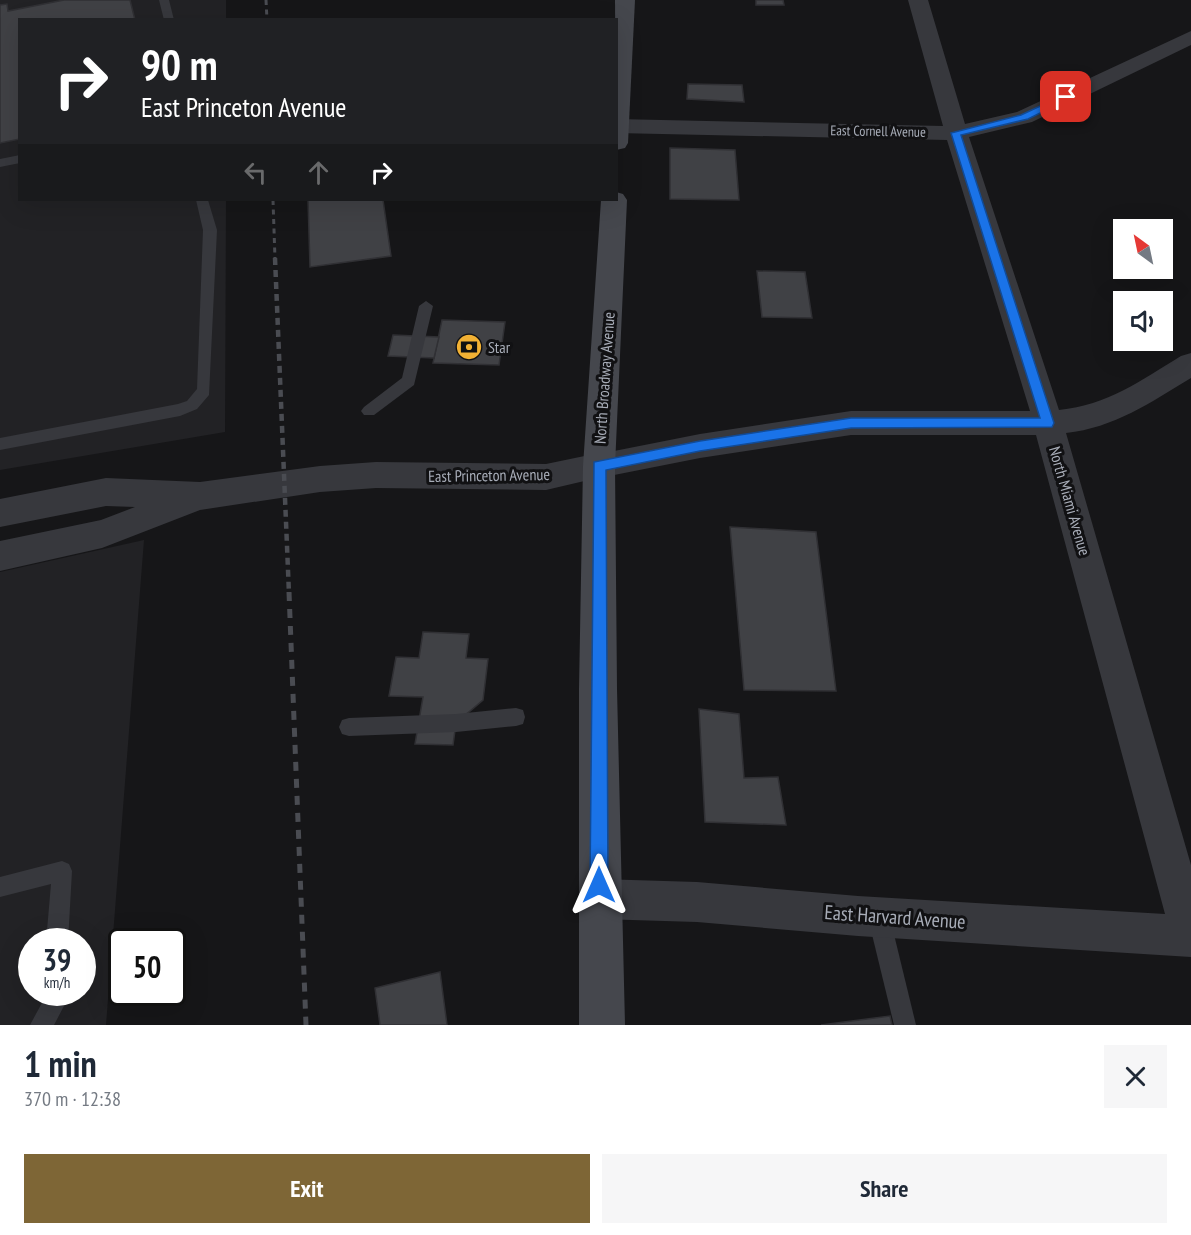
<!DOCTYPE html>
<html lang="en">
<head>
<meta charset="utf-8">
<style>
  :root { --surface:#fff; --page:#f6f6f7; --text:#1f2937; --muted:#747a83; --accent:#7e6636 }
  body { margin:0; font-family:"PT Sans Narrow",sans-serif; background:var(--page); color:var(--text); height:100vh; display:flex; flex-direction:column; font-size:22px; white-space:nowrap }
  * { box-sizing:border-box; margin:0 }
  p { font-size:20px; color:var(--muted) }
  .icon { flex:none; width:33px; height:33px; fill:none; stroke:currentColor; stroke-width:2; stroke-linecap:round; stroke-linejoin:round }
  .map { position:relative; height:1025px; overflow:hidden }
  .side { display:flex; flex-direction:column; background:var(--surface); flex:1 }
  .side>* { flex:none }
  .top-card { position:absolute; left:18px; top:18px; width:600px; height:183px; border-radius:0px; box-shadow:0 6px 24px #0002; background:#202124; color:#fff; overflow:hidden }
  .needle { width:39px; rotate:327deg }
  .fabs { position:absolute; left:1113px; top:219px; display:grid; gap:12px }
  .fabs a { display:grid; place-items:center; width:60px; height:60px; border-radius:0px; background:var(--surface); box-shadow:0 6px 24px #0002; font-size:30px }
  .speed { position:absolute; left:18px; top:928px; display:flex; gap:12px; font-size:30px; font-weight:700; text-align:center }
  .speed>* { display:grid; place-content:center; width:78px; height:78px; border-radius:50%; background:var(--surface); box-shadow:0 6px 24px #0002; line-height:1 }
  .speed small { font-size:15px; font-weight:400 }
  .speed .limit { border:3px solid #111; border-radius:9px; background:#fff; color:#111 }
  .pin { position:absolute; display:grid; place-items:center; width:51px; height:51px; color:#fff; margin:-26px; border-radius:12px; box-shadow:0 3px 9px #0006 }
  .me { position:absolute; width:66px; margin:-33px; rotate:0deg; stroke-linejoin:round; filter:drop-shadow(0 0 4px #0008) }
  .turn { display:flex; align-items:center; gap:21px; height:126px; padding:0 24px; font-size:27px }
  .turn .icon { width:78px; height:78px; stroke-width:2.5 }
  .turn b { display:block; font-size:42px; line-height:51px }
  .lanes { display:flex; align-items:center; height:57px; padding:0 24px; background:#0003; justify-content:center; gap:30px; direction:ltr }
  .lanes .off { opacity:.35 }
  .round { display:grid; place-items:center; flex:none; width:63px; height:63px; border-radius:0px; background:var(--page) }
  .summary { display:flex; align-items:center; justify-content:space-between; height:102px; padding:0 24px }
  h1 { font-size:36px; font-weight:800; line-height:45px }
  .primary-button { display:flex; gap:12px; margin-top:auto; padding:12px 24px }
  .primary-button a { flex:1; height:69px; border-radius:0px; background:var(--accent); color:#fff; font-size:24px; font-weight:800; line-height:69px; text-align:center }
  .primary-button a+a { background:var(--page); color:var(--text) }
  .map>svg:first-child { display:block }
  .built { fill:#222225; fill-rule:evenodd }
  .building { fill:#404145; stroke:#303034; stroke-width:1.5 }
  .lines { fill:none; stroke-linecap:round; stroke-linejoin:round }
  .service { fill:#37383d; fill-rule:evenodd }
  .minor { fill:#37383d; fill-rule:evenodd }
  .tertiary { fill:#37383d; fill-rule:evenodd }
  .secondary { fill:#45474d; fill-rule:evenodd }
  .rail-far2 { stroke:#4a4c52; stroke-width:3; stroke-dasharray:5 4.5; stroke-linecap:butt }
  .rail-far1 { stroke:#4a4c52; stroke-width:4.5; stroke-dasharray:7 5; stroke-linecap:butt }
  .rail { stroke:#4a4c52; stroke-width:5; stroke-dasharray:9 8; stroke-linecap:butt }
  .route { fill:#1a73e8; stroke:#114b97; stroke-width:1.5 }
  .labels { text-anchor:middle; dominant-baseline:central; stroke-width:6; stroke-linejoin:round; paint-order:stroke }
  .far-street-label { font-size:14px; fill:#a8adb8; stroke:#111113 }
  .poi-label { font-size:16px; fill:#a8adb8; stroke:#111113; text-anchor:start }
  .street-label { font-size:16px; fill:#a8adb8; stroke:#111113 }
  .near-street-label { font-size:20px; fill:#a8adb8; stroke:#111113 }
</style>
</head>
<body>
<div class="map">
<svg width="1191" height="1025" viewBox="0 0 1191 1025">
  <rect width="100%" height="100%" fill="#161618"/>
  <g class="built">
    <path d="M0 0H226V19L20 20V200H226L225 432 0 470Z"/>
    <path d="M144 540 106 1025H0V572ZM32 942H82V993H32Z"/>
  </g>
  <g class="building">
    <path d="M64 0H130L135 20H20V139L0 143V5L7 4 8 11Z"/>
    <path d="M756 0H783L784 5H756Z"/>
    <path d="M688 84 742 85 744 102 687 99Z"/>
    <path d="M670 148 735 150 739 200 670 199Z"/>
    <path d="M308 200H383L391 256 310 267Z"/>
    <path d="M757 271 805 272 812 318 762 317Z"/>
    <path d="M442 320 505 322 499 365 433 363Z"/>
    <path d="M393 335 439 337 434 358 388 356Z"/>
    <path d="M730 527 816 532 836 691 744 690Z"/>
    <path d="M423 632 469 634 466 658 488 659 483 700 456 723 453 745 415 744 423 697 389 696 396 657 419 658Z"/>
    <path d="M699 709 739 714 744 778 778 777 786 825 705 822Z"/>
    <path d="M440 972 447 1025H380L375 988Z"/>
    <path d="M890 1016 892 1025H821Z"/>
  </g>
  <g class="lines">
    <g class="service">
      <path d="M159 0H169L174 20H164Z"/>
      <path d="M20 155V163L0 167V159Z"/>
      <path d="M196 200H208L217 230 209 395 197 409 180 416 0 450V438L178 404 187 401 197 389 203 230Z"/>
      <path d="M426 301 433 306 414 385 374 415H364L361 411 364 407 402 378 419 306Z"/>
      <path d="M516 708 523 710 525 717 523 724 516 726 456 732 349 736 342 734 339 727 342 720 349 718 456 714Z"/>
      <path d="M62 861 69 864 72 871 68 942H46L51 884 0 897V877Z"/>
      <path d="M879 907 887 910 890 918 916 1025H894L868 918 871 910Z"/>
      <path d="M43 993H65V1004L54 1025H30L43 1001Z"/>
    </g>
    <path class="minor" d="M908 0H928L965 124 1017 112 1191 31V45L1032 122 969 137 1059 410C1108 405 1140 381 1181 356L1191 353V378C1151 402 1114 428 1066 433L1191 865V957L858 936 697 922 599 919 585 913 579 899 585 885 599 879 697 882 858 896 1165 914 1036 435H851L700 458 599 478 588 475 584 466 588 457 599 454 700 434 851 411H1030L947 140 616 133V119L943 126Z"/>
    <path class="tertiary" d="M599 453 610 457 615 466 610 475 546 490 376 488 320 492 200 510 102 548 0 571V541L101 520 135 507 106 506 0 527V499L106 478 200 482 320 466 376 462 546 464Z"/>
    <g class="secondary">
      <path d="M615 0H635L628 143 625 148 616 150Z"/>
      <path d="M616 192 623 194 627 200 615 466 617 689 625 1025H579V689L583 466 601 200H616Z"/>
    </g>
    <g class="rail-far2">
      <path d="M266 0 267 20"/>
      <path d="M273 200 275 259"/>
    </g>
    <path class="rail-far1" d="M275 258 289 594"/>
    <path class="rail" d="M289 592 306 1025"/>
  </g>
  <path class="route" d="M1066 94 1071 97 1069 99 1028 119 961 135 1054 423 1052 427 851 428 700 451 606 470 608 885 605 891 599 894 593 891 590 885 594 462 700 441 851 418H1040L951 133 1021 115Z"/>
  <defs>
    <g id="bank-disc" transform="scale(1.35)"><circle r="9.5" fill="#f2b134" stroke="#111113"/><path d="M-6-4H6V4H-6ZM0-2.3a2.3 2.3 0 1 0 0 4.6a2.3 2.3 0 1 0 0-4.6Z" fill="#111"/></g>
  </defs>
  <g fill-rule="evenodd">
    <use href="#bank-disc" x="469" y="347"/>
  </g>
  <g class="labels">
    <g class="far-street-label">
      <text transform="translate(878 131) rotate(1)">East Cornell Avenue</text>
    </g>
    <g class="poi-label">
      <text x="488" y="347">Star</text>
    </g>
    <g class="street-label">
      <text transform="translate(604 378) rotate(-86)">North Broadway Avenue</text>
      <text transform="translate(489 475) rotate(-1)">East Princeton Avenue</text>
      <text transform="translate(1070 501) rotate(74)">North Miami Avenue</text>
    </g>
    <g class="near-street-label">
      <text transform="translate(895 917) rotate(4)">East Harvard Avenue</text>
    </g>
  </g>
</svg>
<div class="fabs">
<a><svg class="needle" viewBox="-14 -14 28 28"><path d="M0-13l5 13h-10z" fill="#e53935"/><path d="M0 13l5-13h-10z" fill="#747a83"/></svg></a>
<a><svg class="icon" aria-label="sound" viewBox="0 0 24 24"><path d="M4 9h4l5-4v14l-5-4H4zM17 9q2 3 0 6"/></svg></a>
</div>
<div class="speed"><div>39<small>km/h</small></div><div class="limit">50</div></div>
<div class="pin" style="left:1066px;top:97px;background:#d93025"><svg class="icon" aria-label="arrive" viewBox="0 0 24 24"><path d="M6 21V4h12l-3 4 3 4H6"/></svg></div>
<svg class="me" style="left:599px;top:885px" viewBox="-20 -20 40 40"><path d="M0-17L14 15 0 8-14 15z" fill="#1a73e8" stroke="#fff" stroke-width="4"/></svg>
<div class="top-card">
<div class="turn"><svg class="icon" aria-label="right" viewBox="0 0 24 24"><path d="M7 20v-9h11M14 6l5 5-5 5"/></svg><div><b>90 m</b>East Princeton Avenue</div></div>
<div class="lanes"><svg class="icon off" aria-label="left" viewBox="0 0 24 24"><path d="M17 20v-9H6M10 6l-5 5 5 5"/></svg><svg class="icon off" aria-label="ahead" viewBox="0 0 24 24"><path d="M12 20V5M6 11l6-6 6 6"/></svg><svg class="icon" aria-label="right" viewBox="0 0 24 24"><path d="M7 20v-9h11M14 6l5 5-5 5"/></svg></div>
</div>
</div>
<section class="side">
<div class="summary"><div><h1>1 min</h1><p>370 m · 12:38</p></div><a class="round"><svg class="icon" aria-label="close" viewBox="0 0 24 24"><path d="M6 6l12 12M18 6L6 18"/></svg></a></div>
<div class="primary-button"><a>Exit</a><a>Share</a></div>
</section>
</body>
</html>
